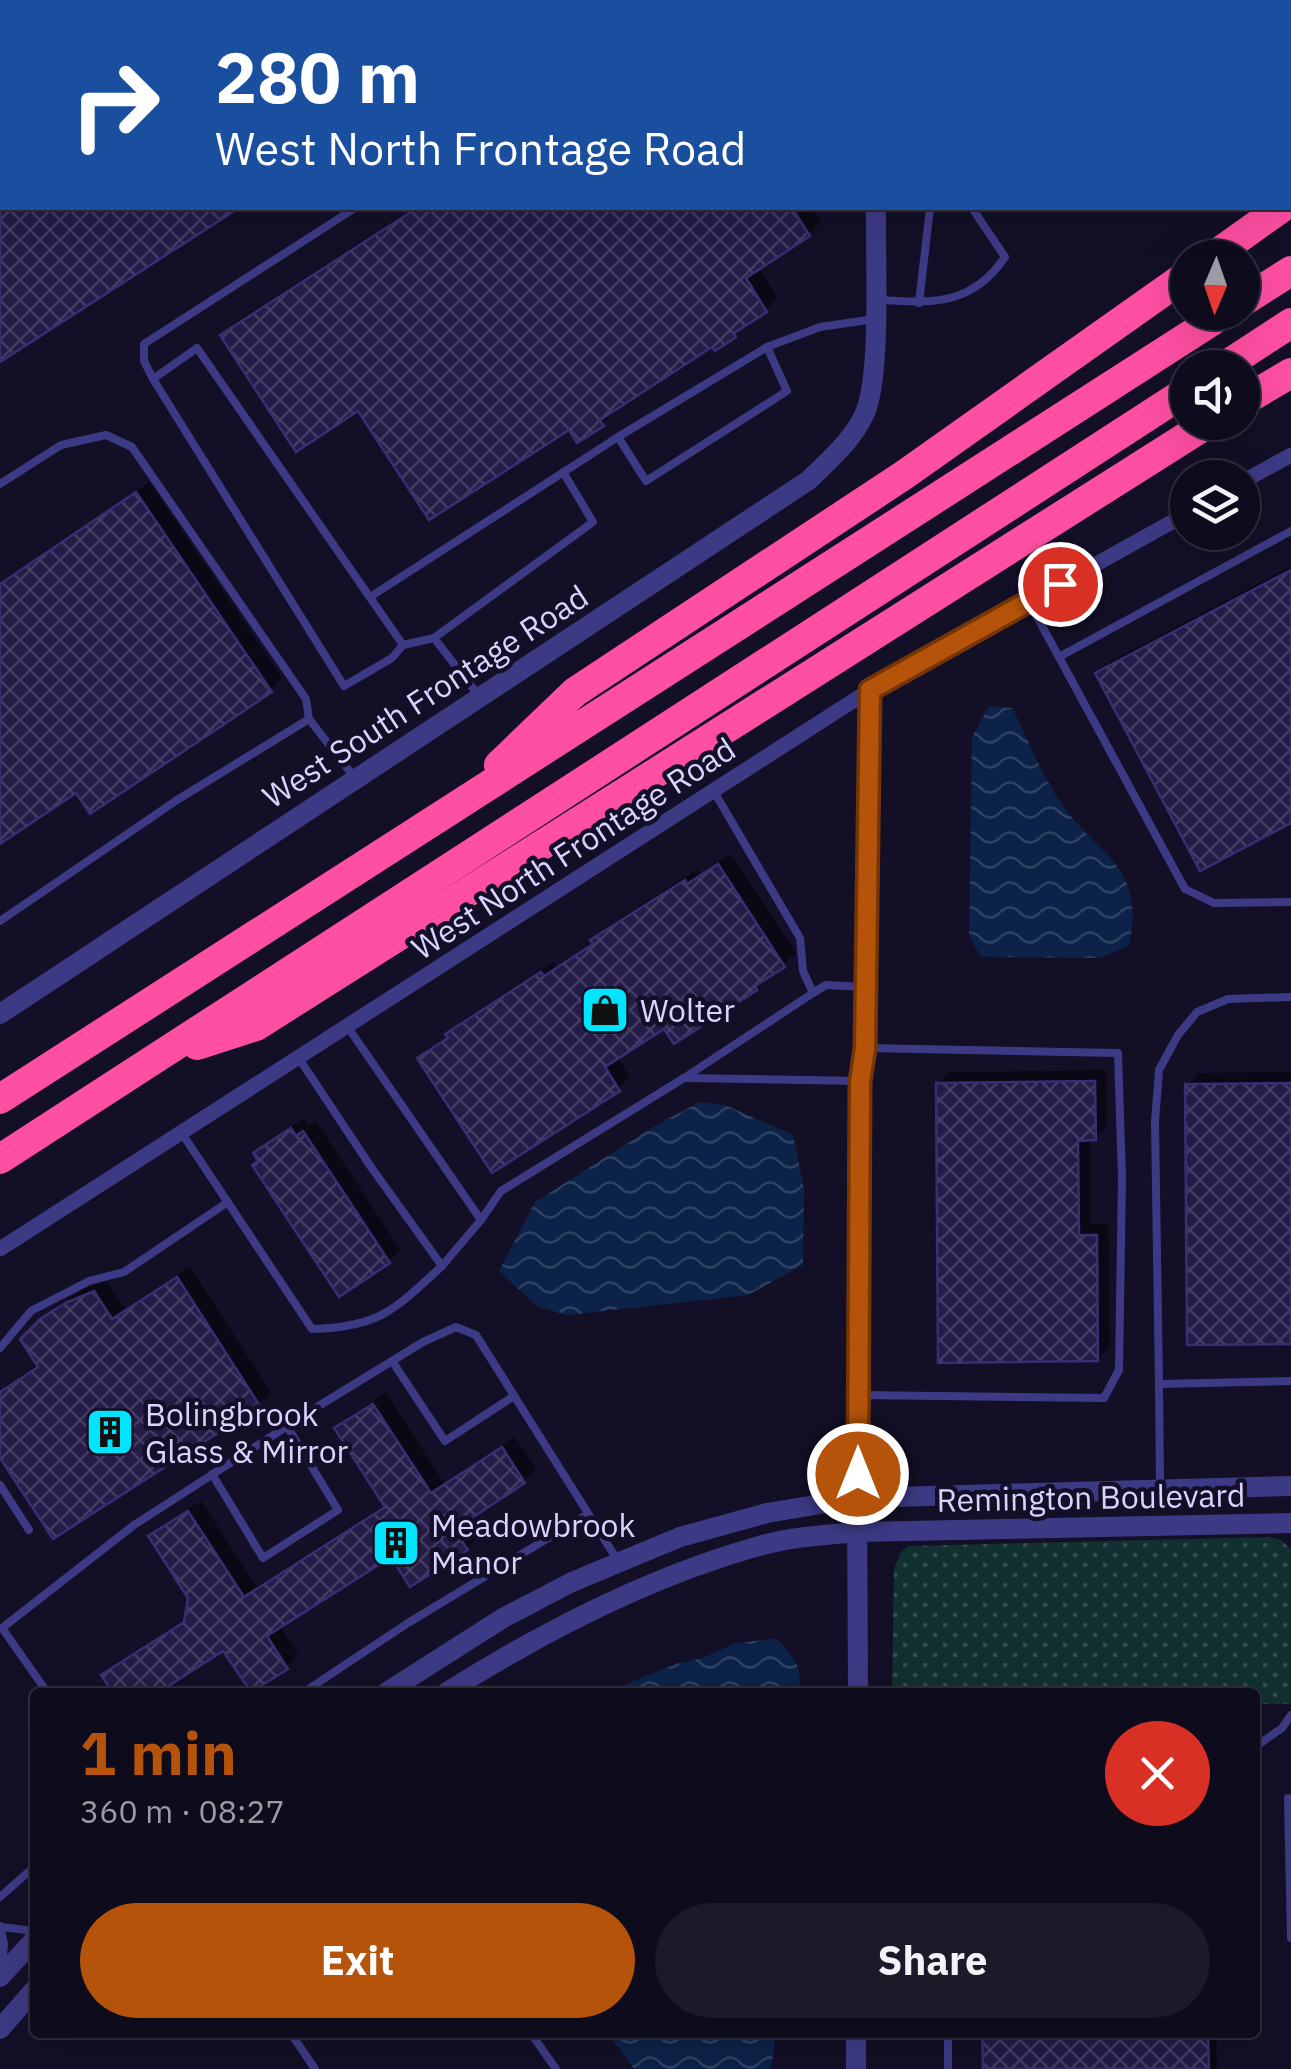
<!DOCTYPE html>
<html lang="en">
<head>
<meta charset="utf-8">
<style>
  :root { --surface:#0e0b1c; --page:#1c1929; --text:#f1f3f6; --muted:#9b9ba3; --line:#2e2b3b; --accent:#b45309 }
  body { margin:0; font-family:"IBM Plex Sans",sans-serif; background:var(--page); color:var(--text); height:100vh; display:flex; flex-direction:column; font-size:38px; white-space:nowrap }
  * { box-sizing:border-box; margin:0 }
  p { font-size:32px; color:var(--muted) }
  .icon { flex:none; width:55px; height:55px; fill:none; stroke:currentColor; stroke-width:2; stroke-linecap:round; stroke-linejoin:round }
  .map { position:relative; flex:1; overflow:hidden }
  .sheet { position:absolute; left:30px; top:1688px; width:1230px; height:350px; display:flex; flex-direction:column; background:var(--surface); border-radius:10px; box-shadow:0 10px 40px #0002,0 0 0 2px var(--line) }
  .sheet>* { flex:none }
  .guide { position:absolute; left:0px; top:0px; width:1292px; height:210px; box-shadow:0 10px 40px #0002,0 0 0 2px var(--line); background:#1a4fa0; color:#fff; overflow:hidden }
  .needle { width:65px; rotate:182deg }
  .buttons { position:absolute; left:1170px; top:240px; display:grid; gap:20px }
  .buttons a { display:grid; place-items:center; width:90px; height:90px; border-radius:50%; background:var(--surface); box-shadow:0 10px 40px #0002,0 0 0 2px var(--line); font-size:50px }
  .pin { position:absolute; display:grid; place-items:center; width:85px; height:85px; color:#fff; margin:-42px; border:5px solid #fff; border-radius:50%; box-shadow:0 2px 10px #0007 }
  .me { position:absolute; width:110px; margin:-55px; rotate:0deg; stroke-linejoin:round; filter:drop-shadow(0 0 8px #0008) }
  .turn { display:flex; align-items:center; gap:35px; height:210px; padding:0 50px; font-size:45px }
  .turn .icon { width:130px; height:130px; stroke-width:2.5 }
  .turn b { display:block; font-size:70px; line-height:85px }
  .round { display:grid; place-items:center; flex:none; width:105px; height:105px; border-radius:52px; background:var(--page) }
  .head { display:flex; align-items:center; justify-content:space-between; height:170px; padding:0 50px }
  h1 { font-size:60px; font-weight:700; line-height:75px; color:var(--accent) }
  .primary-button { display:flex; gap:20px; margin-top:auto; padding:20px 50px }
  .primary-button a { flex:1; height:115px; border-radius:60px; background:var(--accent); color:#fff; font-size:40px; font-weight:700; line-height:115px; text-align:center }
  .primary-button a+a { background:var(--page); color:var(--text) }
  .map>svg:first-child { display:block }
  .green { fill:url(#green-dots) }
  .water { fill:url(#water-waves) }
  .shadow { fill:#0007 }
  .building { fill:url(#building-cross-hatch); stroke:#3b2d73; stroke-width:2.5 }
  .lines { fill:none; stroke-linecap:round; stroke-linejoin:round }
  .service { stroke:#3d3a85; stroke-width:8 }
  .minor { stroke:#3d3a85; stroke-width:15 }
  .tertiary { stroke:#3d3a85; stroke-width:20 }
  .motorway { stroke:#ff4fa3; stroke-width:30 }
  .route-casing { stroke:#753606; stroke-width:25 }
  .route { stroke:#b45309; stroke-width:18 }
  .labels { text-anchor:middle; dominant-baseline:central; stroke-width:9; stroke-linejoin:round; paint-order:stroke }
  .street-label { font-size:32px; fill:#d9d4ff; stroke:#130f26 }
  .poi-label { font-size:32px; fill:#d9d4ff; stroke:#130f26; text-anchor:start }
</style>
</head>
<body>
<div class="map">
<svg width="1291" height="2069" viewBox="0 0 1291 2069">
  <defs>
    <pattern id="green-dots" width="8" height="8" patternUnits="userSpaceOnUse" patternTransform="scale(2.5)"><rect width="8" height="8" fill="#12302f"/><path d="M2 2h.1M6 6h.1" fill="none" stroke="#344d4e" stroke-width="1.8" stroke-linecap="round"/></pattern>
    <pattern id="water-waves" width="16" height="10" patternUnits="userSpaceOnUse" patternTransform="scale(2.5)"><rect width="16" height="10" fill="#0c2248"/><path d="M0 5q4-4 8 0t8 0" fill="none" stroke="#2f4163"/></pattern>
    <pattern id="building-cross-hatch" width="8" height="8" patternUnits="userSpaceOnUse" patternTransform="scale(2.5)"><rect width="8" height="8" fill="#241b47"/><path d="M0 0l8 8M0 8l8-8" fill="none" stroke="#433b63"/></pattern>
  </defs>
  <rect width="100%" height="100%" fill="#130f26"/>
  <path class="green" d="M1269 1537 1281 1540 1291 1549V1704H1255V1692H892L894 1569 901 1552 908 1546Z"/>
  <g class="water">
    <path d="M987 0H1272L1270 2Z"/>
    <path d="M989 706 1012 708C1028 739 1042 777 1063 806 1101 858 1146 867 1129 945L1100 958 981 957 969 936 972 737Z"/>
    <path d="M700 1102 725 1105 793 1135 804 1189 803 1265 748 1295 568 1315 538 1307 499 1271 535 1202 658 1124Z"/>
    <path d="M770 1639H777C794 1657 804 1667 798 1692H615L626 1684 676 1664 703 1658 733 1644Z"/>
    <path d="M608 2033H776L771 2069H634Z"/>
  </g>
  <g class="shadow">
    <path d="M0 0 232 2H2V208H234L0 359Z"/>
    <path d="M482 0H547L543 2Z"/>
    <path d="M414 208H811L821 222 809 234 758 267 778 298 766 310 746 322 735 335 713 344 612 409 614 412 602 424 570 427 359 408 223 335 235 323Z"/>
    <path d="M149 482 282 678 270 690 77 789 0 841V582Z"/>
    <path d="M1291 566V820L1098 674 1110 662Z"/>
    <path d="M731 854 796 953 756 988 665 1025 617 1056 630 1077 618 1089 420 1058 449 1036 460 1022 554 962 557 966 594 942 606 928 697 869 700 874Z"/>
    <path d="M1106 1070 1107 1126 1095 1138H1090V1224H1108L1109 1347 1097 1359 938 1084 950 1072Z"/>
    <path d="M1291 1072V1341L1188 1085 1200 1073Z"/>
    <path d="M304 1118 309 1126 316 1121 400 1249 389 1261 256 1154Z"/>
    <path d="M190 1267 271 1392 259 1404 53 1536 0 1453V1390L39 1364 23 1339 55 1308 82 1290 106 1281 125 1309Z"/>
    <path d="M386 1393 444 1483 515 1437 536 1469 524 1481 467 1518 479 1536 467 1548 411 1584 392 1554 280 1626 298 1655 286 1667 223 1648 154 1692H115L104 1676 116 1664 187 1618 191 1598 151 1537 163 1525 201 1501 257 1587 386 1504 337 1429 349 1417Z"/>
    <path d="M985 2032H1216L1217 2069H985Z"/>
  </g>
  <g class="building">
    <path d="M0 0 213 2H2V208H239L0 362Z"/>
    <path d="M479 0H551L547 2Z"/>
    <path d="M417 208H792L810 236 746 278 767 312 734 333 736 337 715 351 712 347 600 420 604 426 577 443 569 430 429 520 358 411 296 452 220 335Z"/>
    <path d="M136 492 272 692 90 814 76 793 0 844V584Z"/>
    <path d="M1291 570V823L1200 871 1095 673Z"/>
    <path d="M718 864 785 967 755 986 757 990 674 1044 664 1029 605 1067 620 1091 492 1173 417 1058 448 1038 445 1034 541 972 544 976 593 944 590 940 685 880 687 884Z"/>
    <path d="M1095 1081 1096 1140 1078 1141 1079 1235H1097L1098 1361 938 1363 936 1083Z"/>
    <path d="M1291 1083V1344L1187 1345 1185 1084Z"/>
    <path d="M291 1128 296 1136 303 1131 390 1263 339 1297 252 1165 258 1161 253 1153Z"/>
    <path d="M177 1277 260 1406 53 1539 0 1458V1392L38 1367 20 1339 40 1319 67 1302 94 1291 112 1319Z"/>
    <path d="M373 1404 431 1493 502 1447 525 1483 455 1529 468 1550 410 1587 391 1557 267 1636 288 1669 251 1692 223 1651 159 1692H112L101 1675 184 1622 188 1598 148 1536 188 1511 244 1597 385 1507 334 1428Z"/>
    <path d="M982 2032H1208L1209 2069H983Z"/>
  </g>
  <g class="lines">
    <g class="service">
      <path d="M311 0 313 2"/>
      <path d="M375 0 376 2"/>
      <path d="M743 0 745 2"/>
      <path d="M929 0V2"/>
      <path d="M590 2 594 0"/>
      <path d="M671 2 675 0"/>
      <path d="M880 300C932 303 972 306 1005 257L972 208"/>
      <path d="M919 303 930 208"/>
      <path d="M153 379 144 361V344L355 208"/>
      <path d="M618 437 646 481 787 391 767 347"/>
      <path d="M0 484 61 445 106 435 132 447 306 699 309 719"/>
      <path d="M370 597 618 437 767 347 820 327 875 319"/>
      <path d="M1029 602 1185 889 1214 903 1291 902"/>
      <path d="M434 638 593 522 563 472"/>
      <path d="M403 645 392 658 344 686 153 379 197 348 403 645 434 638 479 696"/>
      <path d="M1059 657 1291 531"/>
      <path d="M713 790 800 938 803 971 813 993"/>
      <path d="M0 921 177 800 309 719 355 778"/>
      <path d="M347 1026 481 1220 501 1191 684 1078 813 993 826 985 865 987"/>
      <path d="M298 1057 371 1167 442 1266 481 1220"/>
      <path d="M684 1078 860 1081"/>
      <path d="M181 1132 312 1329C380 1327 394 1310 442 1266"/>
      <path d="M0 1348 31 1311 89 1281 124 1272 228 1202"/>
      <path d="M392 1361 445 1441 514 1396"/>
      <path d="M1159 1384 1155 1122 1159 1070 1178 1035 1197 1012 1228 999 1291 997"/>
      <path d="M858 1395 1104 1398 1119 1370 1122 1178 1118 1053 865 1048"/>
      <path d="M212 1474 263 1558 338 1510 287 1426"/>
      <path d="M0 1485 29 1530"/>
      <path d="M1160 1487 1159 1384 1291 1381"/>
      <path d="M47 1692 2 1628 134 1525 317 1407 423 1342 456 1327 476 1335 618 1561"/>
      <path d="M304 1692 408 1623 588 1514"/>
      <path d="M1255 1747 1282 1728 1291 1715"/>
      <path d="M1288 1798 1291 1938"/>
      <path d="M0 1897 35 1866"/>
      <path d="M0 1926 4 1944 2 1965"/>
      <path d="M1 1927 35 1931"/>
      <path d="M290 2032 315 2069"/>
      <path d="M530 2032 556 2069"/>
      <path d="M948 2032V2069"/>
    </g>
    <g class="minor">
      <path d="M1242 482 1291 455"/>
      <path d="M0 1249 870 690 1188 513"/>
      <path d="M857 1498 860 1081 865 1048 870 690"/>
    </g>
    <g class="tertiary">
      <path d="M878 2V0"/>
      <path d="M0 1014 809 480C830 459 851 442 864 415 882 379 875 254 876 208"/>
      <path d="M857 1498 858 1692"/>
      <path d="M387 1692 503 1618 572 1582 680 1537 767 1513 857 1498 1291 1486"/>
      <path d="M447 1692C541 1633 644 1579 752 1548 787 1537 823 1535 858 1532L1291 1523"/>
      <path d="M0 1977 35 1939"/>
      <path d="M0 2029 35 1989"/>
      <path d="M856 2069V2032"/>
    </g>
    <g class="motorway">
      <path d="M1211 258 1281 208"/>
      <path d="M1242 302 1291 271"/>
      <path d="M1222 368 1291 323"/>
      <path d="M1242 402 1291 373"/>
      <path d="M499 765 575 692 904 475 1188 274"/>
      <path d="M197 1045 256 1026 1210 422"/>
      <path d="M0 1099 1226 312"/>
      <path d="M0 1159 1188 390"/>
    </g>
  </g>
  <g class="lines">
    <g class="route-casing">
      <path id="route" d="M858 1474 860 1082 865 1048 870 690 1060 584"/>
    </g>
    <use href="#route" class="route"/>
  </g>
  <defs>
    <g id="shop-square" transform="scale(2.5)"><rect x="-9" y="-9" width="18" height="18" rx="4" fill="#00e5ff" stroke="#130f26"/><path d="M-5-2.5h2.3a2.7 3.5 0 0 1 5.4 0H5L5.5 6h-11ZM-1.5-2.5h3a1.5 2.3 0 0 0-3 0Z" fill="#111"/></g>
    <g id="building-square" transform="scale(2.5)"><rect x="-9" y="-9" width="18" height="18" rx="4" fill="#00e5ff" stroke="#130f26"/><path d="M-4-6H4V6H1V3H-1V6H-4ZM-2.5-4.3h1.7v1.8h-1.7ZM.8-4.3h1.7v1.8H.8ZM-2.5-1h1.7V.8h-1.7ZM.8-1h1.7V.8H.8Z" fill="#111"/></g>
  </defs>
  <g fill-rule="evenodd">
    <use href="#shop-square" x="605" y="1010"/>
    <use href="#building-square" x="110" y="1432"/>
    <use href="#building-square" x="396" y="1543"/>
  </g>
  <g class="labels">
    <g class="street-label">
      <text transform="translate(425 696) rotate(-33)">West South Frontage Road</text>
      <text transform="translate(573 848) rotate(-33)">West North Frontage Road</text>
      <text transform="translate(1091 1497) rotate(-1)">Remington Boulevard</text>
    </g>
    <g class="poi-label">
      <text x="640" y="1010">Wolter</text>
      <text x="145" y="1414">Bolingbrook<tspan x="145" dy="37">Glass &amp; Mirror</tspan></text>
      <text x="431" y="1525">Meadowbrook<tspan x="431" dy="37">Manor</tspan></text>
    </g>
  </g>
</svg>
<div class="buttons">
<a><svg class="needle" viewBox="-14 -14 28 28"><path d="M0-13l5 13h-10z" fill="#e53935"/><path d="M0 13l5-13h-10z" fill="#9b9ba3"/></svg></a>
<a><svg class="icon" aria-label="sound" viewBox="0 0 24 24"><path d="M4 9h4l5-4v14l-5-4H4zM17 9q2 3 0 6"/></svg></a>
<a><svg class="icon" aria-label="layers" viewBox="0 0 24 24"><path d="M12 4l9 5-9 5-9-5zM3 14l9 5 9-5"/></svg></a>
</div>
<div class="pin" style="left:1060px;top:584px;background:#d93025"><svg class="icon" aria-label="arrive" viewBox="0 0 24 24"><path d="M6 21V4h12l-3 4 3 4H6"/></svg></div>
<svg class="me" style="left:858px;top:1474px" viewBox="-20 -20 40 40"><circle r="17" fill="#b45309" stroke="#fff" stroke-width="3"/><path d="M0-11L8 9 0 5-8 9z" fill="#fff"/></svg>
<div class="guide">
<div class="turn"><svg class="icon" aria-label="right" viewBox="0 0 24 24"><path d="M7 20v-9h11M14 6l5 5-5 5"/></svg><div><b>280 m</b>West North Frontage Road</div></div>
</div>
<section class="sheet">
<div class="head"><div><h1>1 min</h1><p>360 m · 08:27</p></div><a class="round" style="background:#d93025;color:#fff"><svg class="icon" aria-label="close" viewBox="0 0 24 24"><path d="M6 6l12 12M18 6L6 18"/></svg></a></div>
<div class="primary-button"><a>Exit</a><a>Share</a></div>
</section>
</div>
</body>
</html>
